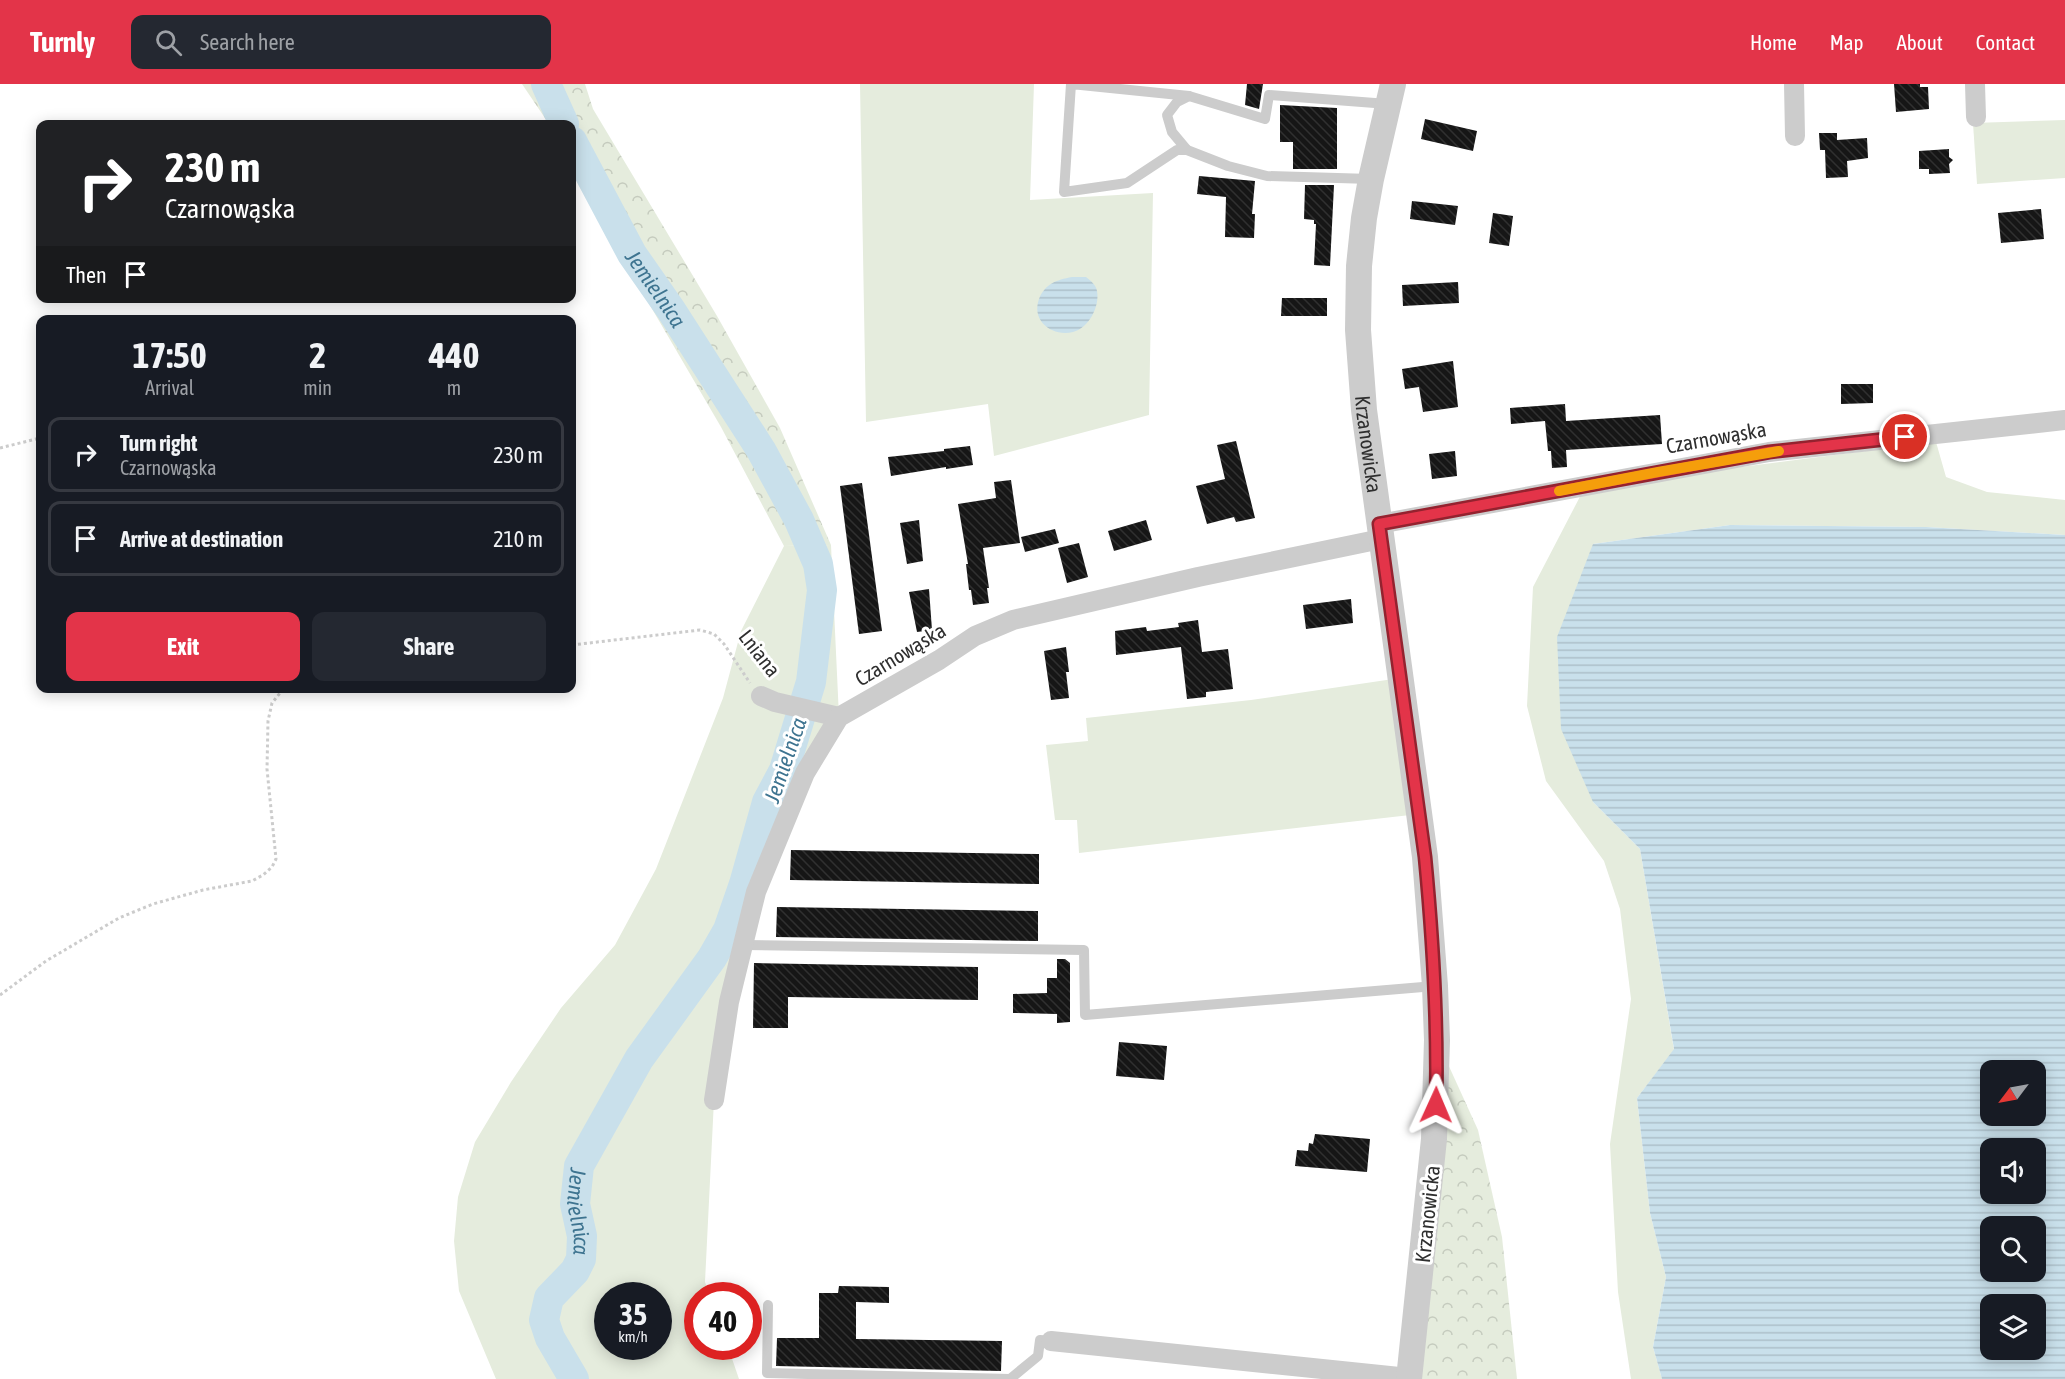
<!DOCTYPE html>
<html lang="en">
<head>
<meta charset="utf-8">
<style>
  :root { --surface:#171b24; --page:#242831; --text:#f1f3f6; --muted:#9ea1a6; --line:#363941; --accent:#e33449 }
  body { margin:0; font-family:"Asap Condensed",sans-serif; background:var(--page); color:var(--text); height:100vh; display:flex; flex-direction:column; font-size:22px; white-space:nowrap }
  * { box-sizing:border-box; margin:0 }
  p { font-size:20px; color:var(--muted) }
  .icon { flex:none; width:33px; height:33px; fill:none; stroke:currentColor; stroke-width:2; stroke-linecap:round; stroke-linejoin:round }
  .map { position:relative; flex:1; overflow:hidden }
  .sheet { position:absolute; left:36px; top:231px; width:540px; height:378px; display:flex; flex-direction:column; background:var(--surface); border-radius:12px; box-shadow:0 3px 15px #0003 }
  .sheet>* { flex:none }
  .hud { position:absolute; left:36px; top:36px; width:540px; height:183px; border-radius:12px; box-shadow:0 3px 15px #0003; background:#202124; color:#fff; overflow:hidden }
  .needle { width:39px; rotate:238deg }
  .controls { position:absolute; left:1980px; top:976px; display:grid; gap:12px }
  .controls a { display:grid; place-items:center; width:66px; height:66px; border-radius:12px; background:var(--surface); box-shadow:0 3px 15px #0003; font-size:30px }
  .speed { position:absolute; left:594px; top:1198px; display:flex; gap:12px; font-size:30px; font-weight:700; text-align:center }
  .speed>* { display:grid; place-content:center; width:78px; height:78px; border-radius:50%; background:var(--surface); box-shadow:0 3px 15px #0003; line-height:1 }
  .speed small { font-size:15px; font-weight:400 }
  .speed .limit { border:9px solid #d22; background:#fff; color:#111 }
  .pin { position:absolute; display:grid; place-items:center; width:51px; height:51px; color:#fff; margin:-26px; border:3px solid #fff; border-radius:50%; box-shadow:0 2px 6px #0007 }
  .me { position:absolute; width:66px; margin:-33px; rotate:1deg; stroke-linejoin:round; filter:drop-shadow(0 0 4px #0008) }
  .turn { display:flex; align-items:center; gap:21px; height:126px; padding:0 30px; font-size:27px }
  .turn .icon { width:78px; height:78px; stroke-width:2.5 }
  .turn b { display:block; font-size:42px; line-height:51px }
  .then { display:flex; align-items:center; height:57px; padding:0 30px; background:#0003; gap:12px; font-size:22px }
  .eta { display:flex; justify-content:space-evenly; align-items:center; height:102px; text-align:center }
  .eta b { font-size:36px; font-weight:700; line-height:42px }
  .cta { display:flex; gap:12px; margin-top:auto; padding:12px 30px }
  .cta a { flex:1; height:69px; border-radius:12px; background:var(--accent); color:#fff; font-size:24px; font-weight:700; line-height:69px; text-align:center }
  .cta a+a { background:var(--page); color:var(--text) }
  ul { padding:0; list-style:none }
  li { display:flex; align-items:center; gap:18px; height:75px; margin:0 12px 9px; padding:0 18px; border:3px solid var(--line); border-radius:12px }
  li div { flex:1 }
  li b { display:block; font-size:22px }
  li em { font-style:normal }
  header { display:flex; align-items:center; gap:36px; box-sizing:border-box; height:84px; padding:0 30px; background:var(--accent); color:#fff }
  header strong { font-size:28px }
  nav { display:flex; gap:33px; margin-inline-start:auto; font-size:21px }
  .search { width:420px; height:54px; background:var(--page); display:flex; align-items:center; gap:15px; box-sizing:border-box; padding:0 21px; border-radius:12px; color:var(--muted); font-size:22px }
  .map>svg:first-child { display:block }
  .green { fill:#e5ecdd; fill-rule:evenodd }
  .forest { fill:url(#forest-crowns) }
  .water { fill:url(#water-rules); fill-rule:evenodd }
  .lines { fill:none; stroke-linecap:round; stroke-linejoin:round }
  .river { stroke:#c9e0eb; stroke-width:30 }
  .building { fill:url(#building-back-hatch) }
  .path { stroke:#ccc; stroke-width:3; stroke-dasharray:3 3; stroke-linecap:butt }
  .service { stroke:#ccc; stroke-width:10 }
  .minor { stroke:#ccc; stroke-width:20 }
  .tertiary { stroke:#ccc; stroke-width:26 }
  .route-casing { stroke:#94222f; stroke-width:15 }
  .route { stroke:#e33449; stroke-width:10 }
  .slow { stroke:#f59e0b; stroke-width:10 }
  .labels { text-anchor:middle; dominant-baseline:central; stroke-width:6; stroke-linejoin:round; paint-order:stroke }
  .street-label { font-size:21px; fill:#2f2f2f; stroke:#fff }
  .water-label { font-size:22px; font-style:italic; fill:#3e7490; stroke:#fff }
</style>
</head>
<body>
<header>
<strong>Turnly</strong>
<div class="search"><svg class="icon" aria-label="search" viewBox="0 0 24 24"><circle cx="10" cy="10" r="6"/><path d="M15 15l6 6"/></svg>Search here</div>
<nav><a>Home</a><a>Map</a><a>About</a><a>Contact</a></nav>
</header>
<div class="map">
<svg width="2065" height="1295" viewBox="0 0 2065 1295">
  <defs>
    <pattern id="forest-crowns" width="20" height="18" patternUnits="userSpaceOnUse" patternTransform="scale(1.5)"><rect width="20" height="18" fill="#e5ecdd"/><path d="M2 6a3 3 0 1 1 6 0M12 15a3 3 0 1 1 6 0" fill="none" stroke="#c5cbbe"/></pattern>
    <pattern id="water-rules" width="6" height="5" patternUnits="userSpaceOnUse" patternTransform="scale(1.5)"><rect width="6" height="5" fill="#c9e0eb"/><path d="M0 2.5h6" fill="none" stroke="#adc0ca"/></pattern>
    <pattern id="building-back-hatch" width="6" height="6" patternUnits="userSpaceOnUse" patternTransform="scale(1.5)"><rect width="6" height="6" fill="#161616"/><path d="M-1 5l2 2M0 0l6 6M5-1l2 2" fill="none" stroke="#303030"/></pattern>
  </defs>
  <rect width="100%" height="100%" fill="#fff"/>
  <g class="green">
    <path d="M860 0H1034L1030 116 1153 109 1149 331 994 372 988 320 866 338Z"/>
    <path d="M2065 36V94L1977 100 1973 39Z"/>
    <path d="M1936 358 1946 393 1987 408 2065 416V451L1926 443 1730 441 1593 460V718L1640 765 1674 966 1637 1014 1650 1129 1666 1193 1653 1263 1662 1295H1631L1618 1208 1610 1060 1631 915 1620 825 1604 777 1546 697 1527 622 1533 503 1585 403Z"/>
    <path d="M831 461 839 633 756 808 714 1016 705 1198 710 1212H698V1263H728L739 1295H496L459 1207 454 1157 458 1113 475 1058 511 998 561 924 615 861 656 785 723 614 741 547 784 462ZM608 1212H658V1263H608Z"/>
    <path d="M1400 594 1419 730 1079 769 1077 736H1055L1046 661 1088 657 1086 634 1251 616Z"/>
  </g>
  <g class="forest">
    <path d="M522 0H585L593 25 717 232 780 344 831 461 784 462 721 343 634 194 572 78V40H549Z"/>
    <path d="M1437 956 1478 1046 1502 1153 1517 1295H1409Z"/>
  </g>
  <g class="water">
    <path d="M1072 193H1086C1091 197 1096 201 1097 207 1100 222 1089 244 1073 248 1052 253 1031 237 1039 215 1045 200 1056 196 1072 193Z"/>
    <path d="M1730 441 1926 443 2065 451V1295H1662L1653 1263 1666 1193 1650 1129 1637 1014 1674 965 1640 765 1593 718 1561 645 1557 553 1593 460ZM1990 987H2036V1032H1990ZM1990 1065H2036V1110H1990ZM1990 1143H2036V1188H1990ZM1990 1221H2036V1266H1990Z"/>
  </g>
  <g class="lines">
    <g class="river">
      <path d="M546 0 564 40"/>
      <path id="s1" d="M572 57 632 170 671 226 761 366 799 436 818 480 822 506 811 598 784 686 767 718 744 800 728 846 712 874 639 975 579 1082 575 1120 582 1152 581 1175 575 1187 549 1214 544 1236 550 1254 574 1295"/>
    </g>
  </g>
  <g class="building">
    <path d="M1247 0H1263L1259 25 1245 21Z"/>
    <path d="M1894 0H1920V3H1928L1929 25 1896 28Z"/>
    <path d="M1280 21 1337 24V85H1293V58H1280Z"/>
    <path d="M1425 35 1477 47 1473 67 1421 55Z"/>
    <path d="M1819 49H1837V56L1867 54 1868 74 1847 77 1848 93 1826 94 1825 66H1820Z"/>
    <path d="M1949 65V73L1953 76 1949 80 1950 89 1929 90V85H1919V67Z"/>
    <path d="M1199 92 1255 97 1252 130H1255L1254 154 1225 153 1226 113 1197 110Z"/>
    <path d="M1305 101H1334L1330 182 1314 181 1316 140H1314V136L1304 135Z"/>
    <path d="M1412 117 1458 122 1455 141 1410 135Z"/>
    <path d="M2041 125 2044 155 2001 159 1998 129Z"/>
    <path d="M1493 129 1513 132 1509 162 1489 159Z"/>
    <path d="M1458 198 1459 219 1403 222 1402 201Z"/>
    <path d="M1282 214H1327V232H1281Z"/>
    <path d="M1453 277 1458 323 1423 328 1419 303 1405 305 1402 285Z"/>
    <path d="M1841 300H1873V319L1841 320Z"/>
    <path d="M1565 320 1566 337 1660 331 1662 360 1566 366 1567 383 1552 384 1551 367H1548L1545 337 1511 340 1510 324Z"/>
    <path d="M1236 357 1255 434 1236 438 1234 433 1207 440 1196 402 1225 395 1217 361Z"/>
    <path d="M970 362 973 381 946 385V383L891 392 888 373 944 367V365Z"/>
    <path d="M1455 367 1457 392 1432 395 1429 370Z"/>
    <path d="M1011 396 1020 459 983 464 989 504H987L989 519 973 521 971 506H969L966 480H968L958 420 996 414 994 398Z"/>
    <path d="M862 399 882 547 859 550 840 402Z"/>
    <path d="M919 436 923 477 907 480 900 439Z"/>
    <path d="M1146 436 1152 456 1114 467 1108 447Z"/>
    <path d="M1055 445 1059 459 1025 468 1021 453Z"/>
    <path d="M1079 459 1088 493 1067 499 1058 464Z"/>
    <path d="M929 505 932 546 917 548 909 508Z"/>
    <path d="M1351 515 1353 539 1306 545 1303 521Z"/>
    <path d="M1198 536 1202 568 1228 565 1233 605 1206 608V613L1187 615 1181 563 1116 571 1115 547 1146 543 1147 547 1179 543 1178 539Z"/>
    <path d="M1066 563 1069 588H1066L1069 614 1051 616 1044 567Z"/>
    <path d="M791 766 1039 770V800L790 796Z"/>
    <path d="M777 823 1038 827V857L776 853Z"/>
    <path d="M1057 875H1065L1070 879V938L1057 939V930L1013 929V910L1047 909V894H1057Z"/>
    <path d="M754 879 978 883V916L788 913V944H753Z"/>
    <path d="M1119 958 1167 962 1164 996 1116 992Z"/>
    <path d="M1315 1050 1370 1055 1367 1088 1295 1082 1297 1066 1308 1067 1309 1059 1313 1060Z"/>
    <path d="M839 1202 889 1203V1219L856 1218V1255L1002 1257 1001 1287 776 1282 777 1254H819V1209H838Z"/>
  </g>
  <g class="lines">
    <g class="path">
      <path d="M0 364 40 354"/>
      <path d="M572 561 700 546 714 550 724 560 750 599"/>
      <path d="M0 911 46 877 119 834 153 820 203 806 252 797 263 791 272 783 276 775 267 685 268 637 272 619 284 604"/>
    </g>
    <g class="service">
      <path d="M1187 66 1172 48 1167 31 1177 18 1189 12"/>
      <path d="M1371 95 1267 92 1228 82 1187 66H1177L1127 99 1064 108 1071 0 1189 12 1265 35 1269 11 1388 20"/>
      <path d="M743 861 1084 866 1085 931 1435 902"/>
      <path d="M768 1221 767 1289 1010 1295 1038 1272 1040 1256 1051 1257"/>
    </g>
    <g class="minor">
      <path d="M1794 0 1795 52"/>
      <path d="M1975 0 1976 33"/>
      <path d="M1379 440 1769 368 2065 336"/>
      <path d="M761 612 775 618 839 633"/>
      <path d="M714 1016 729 918 756 808 805 689 839 633 939 576 975 552 1013 536 1198 493 1381 455"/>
      <path d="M1051 1257 1409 1294"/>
    </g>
    <path class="tertiary" id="s2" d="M1393 0 1371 95 1364 134 1359 182 1358 246 1364 326 1425 773 1435 902 1437 956 1434 1055 1409 1295"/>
  </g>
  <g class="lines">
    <g class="route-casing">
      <path id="route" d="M1436 1021C1438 938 1433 856 1425 773L1379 440 1769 368 1905 353"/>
    </g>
    <use href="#route" class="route"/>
    <path class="slow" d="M1559 407 1658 388 1779 367"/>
  </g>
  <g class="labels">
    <g class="street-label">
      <text transform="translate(1716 353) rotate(-10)">Czarnowąska</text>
      <text stroke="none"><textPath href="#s2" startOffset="364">Krzanowicka</textPath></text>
      <text transform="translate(760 569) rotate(52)">Lniana</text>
      <text transform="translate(900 570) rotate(-31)">Czarnowąska</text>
      <text transform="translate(1427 1130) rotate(-84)">Krzanowicka</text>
    </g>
    <g class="water-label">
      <text stroke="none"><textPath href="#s1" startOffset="170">Jemielnica</textPath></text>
      <text transform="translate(785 676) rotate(-71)">Jemielnica</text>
      <text stroke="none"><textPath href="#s1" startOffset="1197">Jemielnica</textPath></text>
    </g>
  </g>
</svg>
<div class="controls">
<a><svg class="needle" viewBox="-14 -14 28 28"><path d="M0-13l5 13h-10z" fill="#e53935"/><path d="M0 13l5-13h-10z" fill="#9ea1a6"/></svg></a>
<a><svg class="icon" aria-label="sound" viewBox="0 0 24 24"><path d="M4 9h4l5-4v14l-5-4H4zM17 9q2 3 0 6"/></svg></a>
<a><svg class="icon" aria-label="search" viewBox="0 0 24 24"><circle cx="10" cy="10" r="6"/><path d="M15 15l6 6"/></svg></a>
<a><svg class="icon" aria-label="layers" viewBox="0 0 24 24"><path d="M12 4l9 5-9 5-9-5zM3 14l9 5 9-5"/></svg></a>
</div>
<div class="speed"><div>35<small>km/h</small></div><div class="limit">40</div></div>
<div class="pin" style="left:1905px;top:353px;background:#d93025"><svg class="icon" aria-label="arrive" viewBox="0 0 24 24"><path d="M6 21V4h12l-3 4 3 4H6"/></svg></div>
<svg class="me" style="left:1436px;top:1021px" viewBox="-20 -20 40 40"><path d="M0-17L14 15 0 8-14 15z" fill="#e33449" stroke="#fff" stroke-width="4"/></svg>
<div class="hud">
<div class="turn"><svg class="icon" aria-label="right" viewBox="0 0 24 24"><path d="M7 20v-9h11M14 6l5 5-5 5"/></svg><div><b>230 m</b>Czarnowąska</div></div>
<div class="then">Then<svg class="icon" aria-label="arrive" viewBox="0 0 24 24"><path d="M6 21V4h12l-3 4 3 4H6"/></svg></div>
</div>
<section class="sheet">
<div class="eta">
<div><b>17:50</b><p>Arrival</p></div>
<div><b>2</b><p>min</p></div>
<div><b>440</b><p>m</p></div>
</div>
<ul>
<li><svg class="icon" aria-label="right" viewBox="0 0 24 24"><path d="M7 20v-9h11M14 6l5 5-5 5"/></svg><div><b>Turn right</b><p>Czarnowąska</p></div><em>230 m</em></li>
<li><svg class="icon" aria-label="arrive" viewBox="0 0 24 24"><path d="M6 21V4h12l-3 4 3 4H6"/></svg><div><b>Arrive at destination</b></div><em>210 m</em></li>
</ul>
<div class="cta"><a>Exit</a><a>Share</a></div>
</section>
</div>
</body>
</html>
